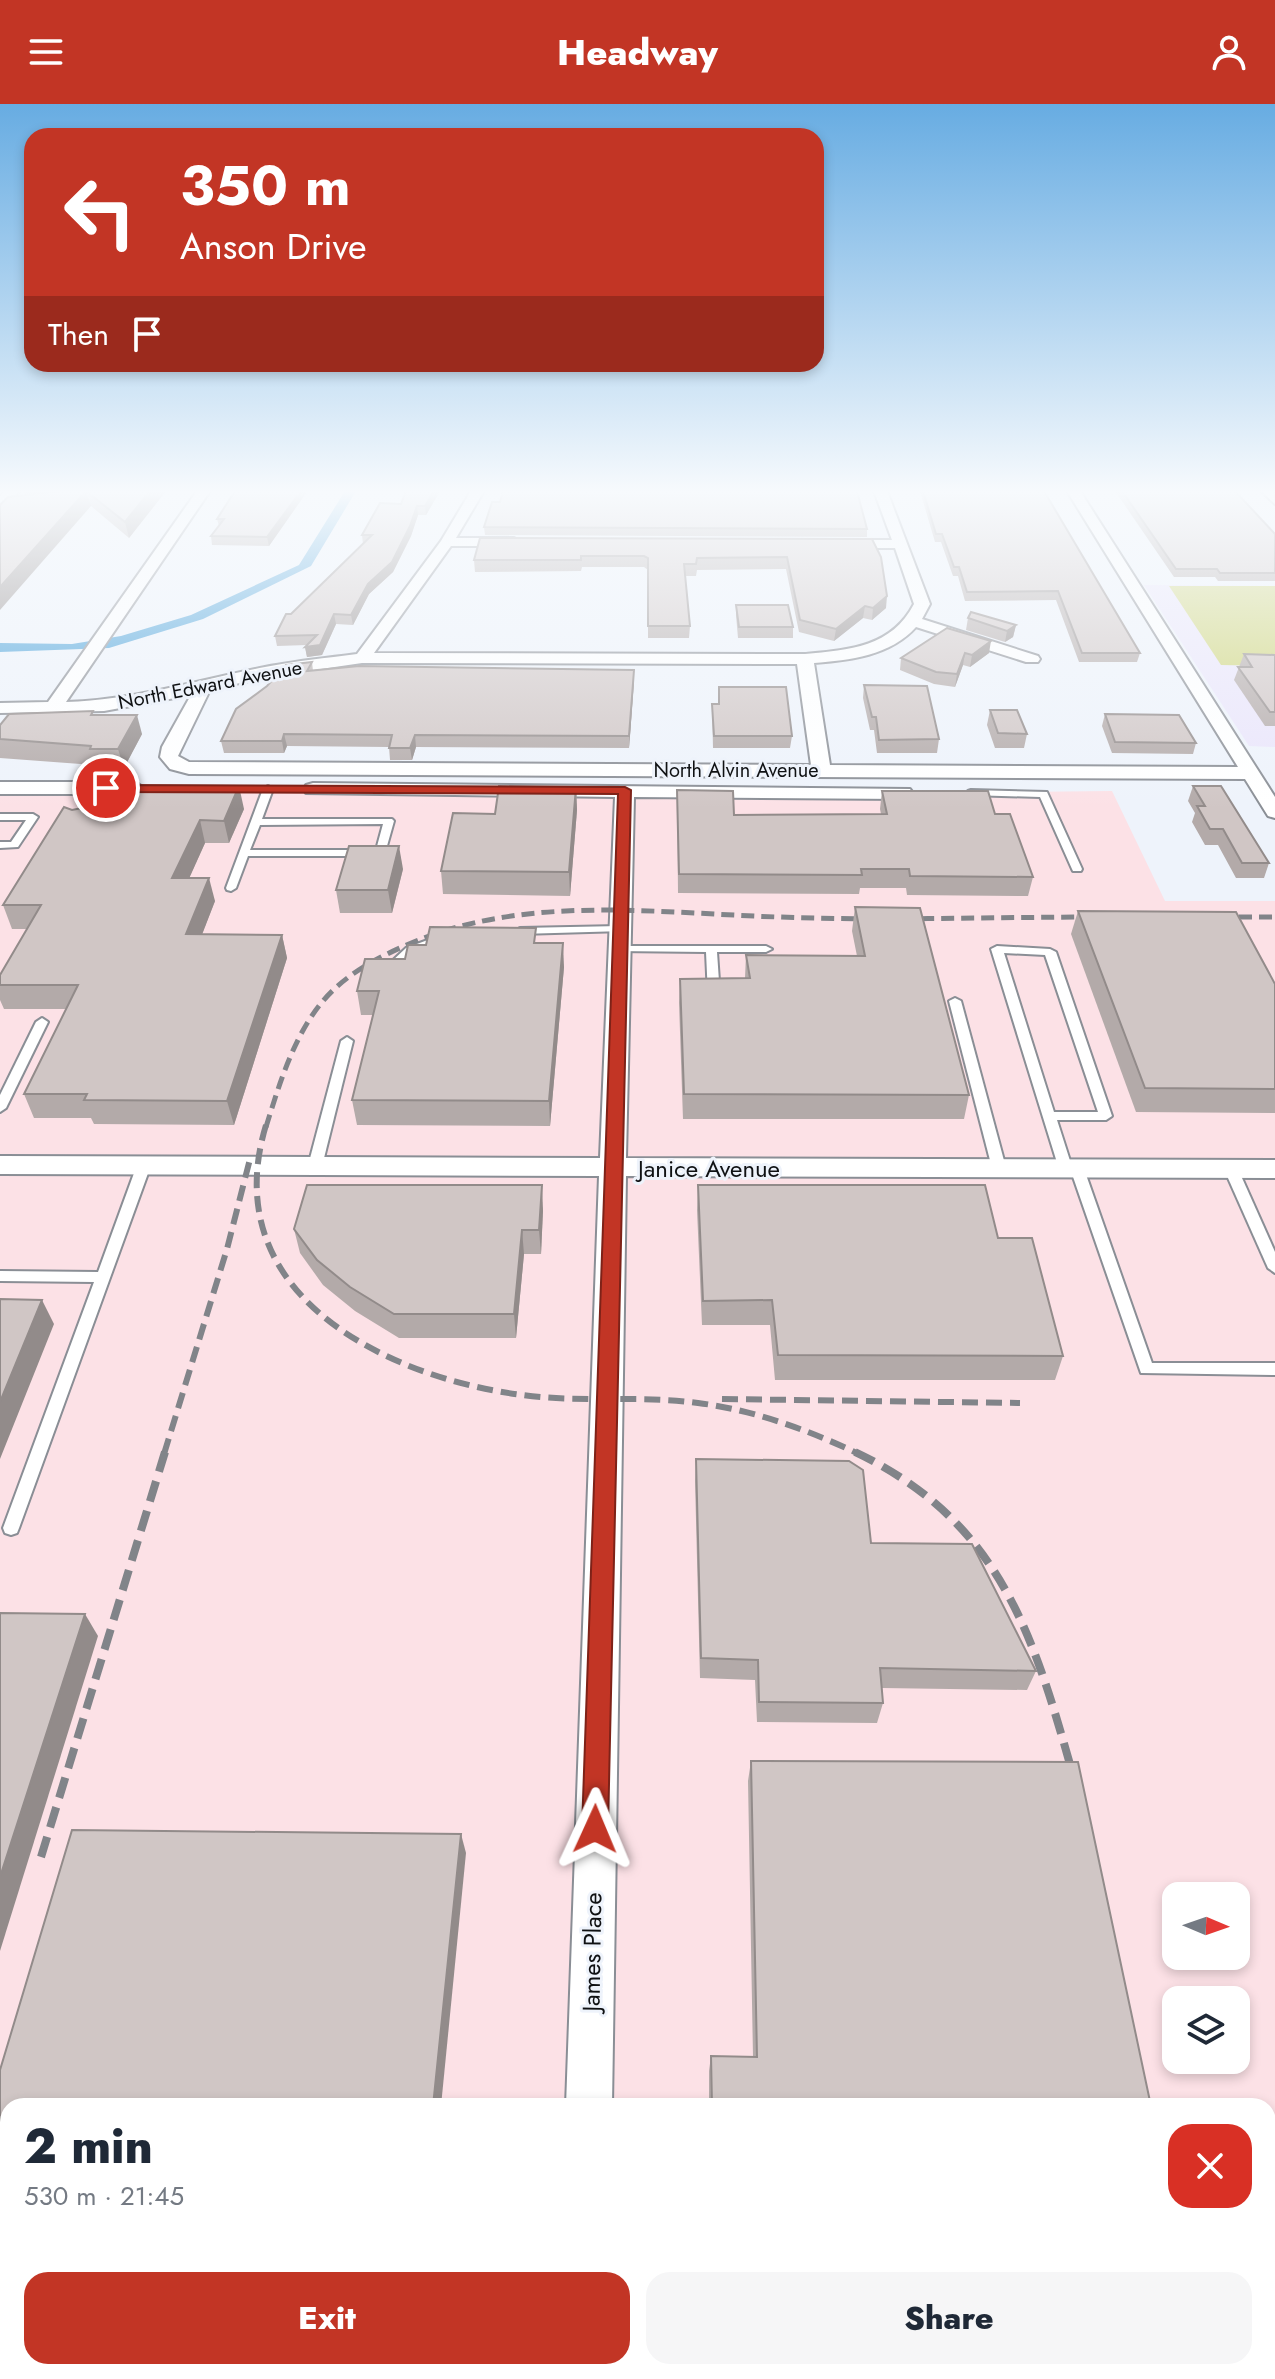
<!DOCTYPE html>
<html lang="en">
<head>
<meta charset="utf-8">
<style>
  :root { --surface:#fff; --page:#f6f6f7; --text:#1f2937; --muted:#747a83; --accent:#c23525 }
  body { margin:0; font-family:Jost,sans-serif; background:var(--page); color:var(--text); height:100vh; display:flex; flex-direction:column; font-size:30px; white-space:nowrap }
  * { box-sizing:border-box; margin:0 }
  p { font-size:26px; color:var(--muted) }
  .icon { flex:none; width:44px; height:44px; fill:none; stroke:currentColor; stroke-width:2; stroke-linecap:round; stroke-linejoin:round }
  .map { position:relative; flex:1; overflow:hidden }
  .sheet { position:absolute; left:0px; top:1994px; width:1276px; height:282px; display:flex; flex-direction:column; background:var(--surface); border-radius:24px 24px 0 0; box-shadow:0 4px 12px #0003 }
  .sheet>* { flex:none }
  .guide { position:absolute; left:24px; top:24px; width:800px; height:244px; border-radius:24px; box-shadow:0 4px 12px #0003; background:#c23525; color:#fff; overflow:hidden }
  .needle { width:52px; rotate:92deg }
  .fabs { position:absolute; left:1162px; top:1778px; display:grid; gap:16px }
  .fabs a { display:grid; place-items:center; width:88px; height:88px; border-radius:16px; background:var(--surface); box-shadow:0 4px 12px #0003; font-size:40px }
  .pin { position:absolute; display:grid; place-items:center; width:68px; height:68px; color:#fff; margin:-34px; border:4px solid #fff; border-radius:50%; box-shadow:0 2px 8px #0007 }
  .me { position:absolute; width:88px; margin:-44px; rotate:1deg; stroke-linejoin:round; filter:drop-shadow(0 0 6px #0008) }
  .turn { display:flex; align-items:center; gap:28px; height:168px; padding:0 24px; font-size:36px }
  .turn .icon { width:104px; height:104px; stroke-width:2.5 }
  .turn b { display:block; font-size:56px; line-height:68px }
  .then { display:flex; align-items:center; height:76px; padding:0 24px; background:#0003; gap:16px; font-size:30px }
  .round { display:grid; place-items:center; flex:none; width:84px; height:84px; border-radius:24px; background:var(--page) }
  .overview { display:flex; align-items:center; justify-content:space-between; height:136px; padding:0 24px }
  h1 { font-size:48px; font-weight:800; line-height:60px }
  .cta { display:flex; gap:16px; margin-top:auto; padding:16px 24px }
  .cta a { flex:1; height:92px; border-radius:24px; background:var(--accent); color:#fff; font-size:32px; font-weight:800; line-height:92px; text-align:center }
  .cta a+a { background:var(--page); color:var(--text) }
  header { display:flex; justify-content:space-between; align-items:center; height:104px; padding:0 24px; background:var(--accent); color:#fff; font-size:36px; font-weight:800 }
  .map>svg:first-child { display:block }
  .industrial { fill:#fce1e6; fill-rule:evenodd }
  .education { fill:#eae5fb }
  .green { fill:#ced477 }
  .water { fill:#469fd8 }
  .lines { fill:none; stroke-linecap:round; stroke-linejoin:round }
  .service-casing { stroke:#8a8e95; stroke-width:4 }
  .minor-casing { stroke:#8a8e95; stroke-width:4 }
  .service { fill:#fff; fill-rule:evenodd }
  .minor { fill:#fff; fill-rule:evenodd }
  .rail-far2 { stroke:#818489; stroke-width:5; stroke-dasharray:13 7; stroke-linecap:butt }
  .rail-far1 { stroke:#818489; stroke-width:6; stroke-dasharray:16 8; stroke-linecap:butt }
  .rail { stroke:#818489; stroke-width:8; stroke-dasharray:21 10; stroke-linecap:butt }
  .wall { fill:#b3aaa9 }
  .shaded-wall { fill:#928b8a }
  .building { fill:#d0c6c5; stroke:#928b8a; stroke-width:2 }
  .route { fill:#c23525; stroke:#7e2218; stroke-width:2 }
  .labels { text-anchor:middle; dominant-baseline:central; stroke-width:6; stroke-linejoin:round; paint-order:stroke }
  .far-street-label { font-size:20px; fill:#0f1113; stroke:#eef3fb }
  .street-label { font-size:24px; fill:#0f1113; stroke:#eef3fb }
</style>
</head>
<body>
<header><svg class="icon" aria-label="menu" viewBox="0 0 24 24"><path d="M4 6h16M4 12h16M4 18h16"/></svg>Headway<svg class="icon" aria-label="person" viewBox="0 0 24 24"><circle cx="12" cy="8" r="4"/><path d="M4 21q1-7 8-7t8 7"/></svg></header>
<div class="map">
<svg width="1275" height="2275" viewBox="0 0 1275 2275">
  <rect width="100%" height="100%" fill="#eef3fb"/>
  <path class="industrial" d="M0 683 903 689 1112 687 1165 797H1275V2275H0ZM1176 1792H1236V1852H1176ZM1176 1896H1236V1956H1176ZM8 2002H1268V2268H8Z"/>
  <path class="education" d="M1144 481 1275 482V643L1249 642Z"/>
  <path class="green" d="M1169 482H1275V562L1221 561Z"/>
  <path class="water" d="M345 387H356L311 462 203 515 109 544 0 548V539L72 540 121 532 191 511 299 461Z"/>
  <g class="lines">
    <g class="service-casing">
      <g id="service">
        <path d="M268 682 273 685 262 715H392L394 717 385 749 380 752H248L236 784 231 787 227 786 226 784 263 685ZM383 720 376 746H250L260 721Z"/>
        <path d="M971 686 1047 688 1082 765 1081 767H1073L1072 765 1040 693 968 691V687Z"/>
        <path d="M0 710H33L38 713 18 743 0 744V738H11L26 716H0Z"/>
        <path d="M620 822 625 825 624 827 520 830 515 827 520 824Z"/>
        <path d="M444 830 449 833 448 835 414 848 401 860H393L391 858 406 844Z"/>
        <path d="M619 842H766L772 845 766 848H717L720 892 714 895 708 892 706 848 615 847V843Z"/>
        <path d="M997 842 1050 845 1056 848 1112 1012 1106 1016H1057L1072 1063 1077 1060 1084 1065 1152 1259H1275V1271L1141 1269 1071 1067 1066 1070 1059 1065 991 845ZM1004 849 1045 851 1098 1008H1054Z"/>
        <path d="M955 894 961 897 1006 1064 999 1069 992 1064 949 897Z"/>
        <path d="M42 914 48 918 6 1004 0 1008V991L36 918Z"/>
        <path d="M347 933 353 937 322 1062 315 1067 308 1062 341 937Z"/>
        <path d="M144 1056 151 1061 19 1424 17 1429 11 1431 5 1429 3 1424 94 1178 0 1177V1167L98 1168 137 1061Z"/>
        <path d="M1231 1060 1238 1065 1275 1148V1169L1268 1164 1224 1065Z"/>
      </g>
    </g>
    <g class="minor-casing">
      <g id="minor">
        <path d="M6 387H20L0 403V392Z"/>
        <path d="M197 387H210L66 598C135 596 198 576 265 563 295 557 326 554 357 550L441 437 471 387H484L456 434H514L521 438 514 442H451L374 549 805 550C849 546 892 543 914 500L895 444H836L829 440 836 436H892L874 387H887L930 500 922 515 1038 552 1040 555 1038 558H1026L916 523C890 552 850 556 814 559L830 661 1238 663 1067 387H1080L1275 693V714L1268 712 1245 675 189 670 170 665 160 653 162 643 191 591 104 607 0 609V599L48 598ZM362 559 797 560 811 661 189 658 178 652 210 586 266 573Z"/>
        <path d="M1261 387H1274L1275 400Z"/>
        <path d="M0 678H135L144 684 135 690H0Z"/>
        <path d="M313 679 910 685 913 689 910 693 903 695 634 693 626 1054 1275 1056V1074L626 1072 612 2002H566L599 1072 0 1070V1052L600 1054 615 693 306 689 304 685 306 681Z"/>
        <rect x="557" y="2268" width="50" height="7"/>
      </g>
    </g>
    <use href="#service" class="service"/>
    <use href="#minor" class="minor"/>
    <g class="rail-far2">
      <path d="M1219 813H1275"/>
      <path d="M266 1023C279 981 294 931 323 897 344 872 373 856 402 843 521 789 652 809 778 813 885 817 992 813 1099 813"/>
    </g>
    <g class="rail-far1">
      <path d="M266 1021C215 1189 384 1273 522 1291 581 1299 639 1291 698 1299 754 1306 808 1326 859 1350"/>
      <path d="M722 1295 1020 1299"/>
      <path d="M164 1350 227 1145 251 1051"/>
    </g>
    <g class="rail">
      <path d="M855 1348C1002 1418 1034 1533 1075 1678"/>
      <path d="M41 1753 165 1348"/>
    </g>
  </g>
  <g class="wall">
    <path d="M23 387H166L129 434 91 402 25 391Z"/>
    <path d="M406 387H440L426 411H418L411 432 393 468 369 490 353 521 336 520 322 551 307 553 305 543 307 541 277 542 275 532 363 440 362 431 401 400Z"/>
    <path d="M920 387H1044L1140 549 1137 558H1079L1056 496 965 497 958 472H953L941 438H935Z"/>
    <path d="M1115 387H1235L1275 430V477H1218L1215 473H1174Z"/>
    <path d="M306 389 269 442 212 441 211 432 219 422 217 415Z"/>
    <path d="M500 398 867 425V433L485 431 484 423Z"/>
    <path d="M872 435 886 504 872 516 863 514 834 537 799 528 786 465 697 466 696 472H685L690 522 689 534H648V466L644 463H582L581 467 475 468 474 456Z"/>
    <path d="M736 501 793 523V534H738L736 511Z"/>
    <path d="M968 514 1016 521 1013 533 1005 538 966 526Z"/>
    <path d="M947 524 989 549 970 563 963 561 955 583 934 580 900 566 901 554Z"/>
    <path d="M1244 550 1275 551V622H1265L1234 576Z"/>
    <path d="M312 558 313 567 634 577 629 644 416 643 412 656H390L389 643 287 642 284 649H224L221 637 267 582Z"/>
    <path d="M864 581 939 635 937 649H877L874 626H870L863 594Z"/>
    <path d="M719 583 792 632 790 644H713L712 600H718Z"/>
    <path d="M990 606 1027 630 1024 644H995L987 621Z"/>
    <path d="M1105 610 1196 639 1193 650 1112 649 1102 622Z"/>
    <path d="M94 611 142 630 124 664H95L94 661 0 654V621Z"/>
    <path d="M1193 682 1269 759 1264 774H1236L1218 741H1205L1192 718 1195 709 1188 697Z"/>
    <path d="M576 683 577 706 570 792 443 790 441 767 495 710Z"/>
    <path d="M677 686 734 711 881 710 880 705 882 687 995 710 1033 773 1028 792 907 791 906 784H860L859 790 678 789Z"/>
    <path d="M244 705 229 739H205L189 774 215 797 202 830 282 831 287 854 234 1021 94 1020 91 1014H34L24 990 66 905H4L0 896V871L27 825H12L3 801 72 706Z"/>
    <path d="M403 765 392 809H340L336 786Z"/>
    <path d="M855 803 969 991 964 1015H683L679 899 680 875 745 874 746 851 857 852 852 827Z"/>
    <path d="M1078 807 1275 880V1009L1136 1008 1071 830Z"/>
    <path d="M537 839 564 863 550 1022 357 1021 352 996 373 911H361L357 887 405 855Z"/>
    <path d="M698 1081 998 1134 1063 1252 1055 1276H775L770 1221H702L697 1106Z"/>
    <path d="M543 1106 541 1150H524L516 1234H399L355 1207 323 1181 300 1149 294 1125Z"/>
    <path d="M696 1355 1036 1567 1027 1586 882 1584 883 1599 877 1619 757 1618 755 1576 700 1574 695 1377Z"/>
    <path d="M751 1657 1151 2002H709V1967L711 1952 753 1953 748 1677Z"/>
  </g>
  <g class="shaded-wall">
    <path d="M86 387 91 402 0 506V483Z"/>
    <path d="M150 387H166L129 434 125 418Z"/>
    <path d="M301 387H306V389L269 442 267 433Z"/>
    <path d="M434 387H440L426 411 425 402Z"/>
    <path d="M417 402 418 411 411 432 393 468 369 490 353 521 351 511 368 480Z"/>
    <path d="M887 492 886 504 872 516 873 504Z"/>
    <path d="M865 502 863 514 834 537 836 525Z"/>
    <path d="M334 510 336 520 322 551 307 553 305 543Z"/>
    <path d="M1016 521 1013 533 1005 538 1007 527Z"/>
    <path d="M991 537 989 549 970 563 972 551Z"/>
    <path d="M965 549 963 561 955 583 957 570Z"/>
    <path d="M634 566V577L629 644V632Z"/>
    <path d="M137 611 142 630 124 664 118 645Z"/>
    <path d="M284 630 287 642 284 649 282 637Z"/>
    <path d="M415 631 416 643 412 656 410 644Z"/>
    <path d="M239 682 244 705 229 739 224 717Z"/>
    <path d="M576 683 577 706 570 792 569 768Z"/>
    <path d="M200 716 205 739 179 797 172 774Z"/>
    <path d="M399 742 403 765 392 809 388 786Z"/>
    <path d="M209 774 215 797 193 854 186 830Z"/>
    <path d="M282 831 287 854 234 1021 227 997Z"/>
    <path d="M563 839 564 863 550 1022 549 997Z"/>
    <path d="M542 1081 543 1106 541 1150 539 1126Z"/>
    <path d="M522 1126 524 1150 516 1234 514 1210Z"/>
    <path d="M42 1196 54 1220 0 1355V1298Z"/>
    <path d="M85 1510 98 1532 0 1847V1773Z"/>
    <path d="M461 1730 466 1749 441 2002H433Z"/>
    <path d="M406 2268H414V2275H405Z"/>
  </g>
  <g class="building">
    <path d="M60 387H150L125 418 86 387 0 483V401L8 393Z"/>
    <path d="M235 387H301L267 433 211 432 224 415H217Z"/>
    <path d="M406 387H434L425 402H417L410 422 392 458 368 480 351 511 334 510 320 541 305 543 317 531 275 532 286 510H291L372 431H362L380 399 401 400Z"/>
    <path d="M503 387H857L867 425 484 423 492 398H500Z"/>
    <path d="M923 387H1044L1140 549H1082L1058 487 967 488 959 463H954L942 430H936Z"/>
    <path d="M1122 387H1235L1275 430V469H1220L1217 465H1176Z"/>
    <path d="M480 434 872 435 881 453 887 492 873 504 865 502 836 525 800 516 787 453 697 454 696 460H684L690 522H648V454L644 452H581V456H474Z"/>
    <path d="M736 501H788L793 523H739Z"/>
    <path d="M971 508 1016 521 1007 527 968 514Z"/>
    <path d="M947 524 991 537 972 551 965 549 957 570 936 568 901 554Z"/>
    <path d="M1244 550 1275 551V608H1270L1238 563H1252Z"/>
    <path d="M312 558 307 567 359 562 634 566 629 632 415 631 410 644H389L392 631 284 630 282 637H221L236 605 267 582 286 561Z"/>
    <path d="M864 581 927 582 939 635 879 636 876 613H872Z"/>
    <path d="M719 583H786L792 632H714L712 600H719Z"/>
    <path d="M990 606H1017L1027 630 998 629Z"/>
    <path d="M93 607 91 611H137L118 645H90L91 642 0 635V621L9 610Z"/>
    <path d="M1105 610 1179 611 1196 639 1115 638Z"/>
    <path d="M100 681 239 682 224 717 200 716 172 774H209L186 830 282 831 227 997 84 996 87 990H24L78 881H0V871L41 801H3L64 703 72 706 87 703Z"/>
    <path d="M499 682 576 683 569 768 441 767 453 709 495 710Z"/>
    <path d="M1193 682H1221L1269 759H1242L1223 725H1210L1197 702H1205Z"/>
    <path d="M677 686 733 687 734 711 887 710 882 687H988L995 710H1010L1033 773 910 772 909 765H861L862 771 679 770Z"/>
    <path d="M349 742H399L388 786H336Z"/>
    <path d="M855 803 920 804 969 991 684 990 680 875 750 874 746 851 865 852Z"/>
    <path d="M1078 807 1236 808 1275 880V985L1145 984Z"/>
    <path d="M430 823 536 824 534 839H563L549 997 352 996 379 887H357L365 855H405L408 841H426Z"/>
    <path d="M307 1081H542L539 1126H522L514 1210H394L350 1183 317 1156 294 1125Z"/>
    <path d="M698 1081H985L998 1134H1032L1063 1252 778 1251 772 1196 703 1197Z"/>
    <path d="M0 1195 42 1196 0 1298Z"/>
    <path d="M696 1355 849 1357 863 1366 871 1439 972 1440 1036 1567 880 1564 883 1599 759 1598 758 1556 701 1554Z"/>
    <path d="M0 1509 85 1510 0 1773Z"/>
    <path d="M751 1657 1078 1658 1151 2002H712L711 1952 757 1953Z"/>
    <path d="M72 1726 461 1730 433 2002H8V2268H406L405 2275H0V1966Z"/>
    <path d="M1268 2065 1275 2066V2275H716L715 2268H1268Z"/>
  </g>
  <linearGradient id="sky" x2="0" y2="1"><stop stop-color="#67ace2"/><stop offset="0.55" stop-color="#f7fafd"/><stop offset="1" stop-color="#f7fafd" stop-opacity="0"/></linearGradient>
  <rect width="1275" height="705" fill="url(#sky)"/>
  <path class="route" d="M102 681 625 683 631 686 608 1725 604 1734 595 1738 586 1734 582 1725 618 690 106 688 102 687Z"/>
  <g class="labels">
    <g class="far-street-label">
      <text transform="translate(210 581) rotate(-11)">North Edward Avenue</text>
      <text x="736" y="666">North Alvin Avenue</text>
    </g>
    <g class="street-label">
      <text x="709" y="1064">Janice Avenue</text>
      <text transform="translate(592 1848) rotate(-89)">James Place</text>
    </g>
  </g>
</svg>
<div class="fabs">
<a><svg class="needle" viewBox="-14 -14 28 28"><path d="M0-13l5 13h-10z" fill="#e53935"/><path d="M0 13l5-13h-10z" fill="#747a83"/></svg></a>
<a><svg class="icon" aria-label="layers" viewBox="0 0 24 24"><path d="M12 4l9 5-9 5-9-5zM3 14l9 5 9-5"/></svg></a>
</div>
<div class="pin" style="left:106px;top:684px;background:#d93025"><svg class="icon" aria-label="arrive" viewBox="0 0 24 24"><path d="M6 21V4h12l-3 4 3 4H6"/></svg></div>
<svg class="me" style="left:595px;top:1725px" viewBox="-20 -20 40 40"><path d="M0-17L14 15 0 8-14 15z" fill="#c23525" stroke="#fff" stroke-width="4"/></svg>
<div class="guide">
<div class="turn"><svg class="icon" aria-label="left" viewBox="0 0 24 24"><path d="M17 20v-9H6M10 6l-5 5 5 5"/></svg><div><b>350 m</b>Anson Drive</div></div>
<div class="then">Then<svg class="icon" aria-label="arrive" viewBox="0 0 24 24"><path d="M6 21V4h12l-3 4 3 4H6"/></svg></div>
</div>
<section class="sheet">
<div class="overview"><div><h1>2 min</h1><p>530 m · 21:45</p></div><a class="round" style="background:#d93025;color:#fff"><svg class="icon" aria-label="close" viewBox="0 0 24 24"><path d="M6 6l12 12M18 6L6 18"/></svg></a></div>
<div class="cta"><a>Exit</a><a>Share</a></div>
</section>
</div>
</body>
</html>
